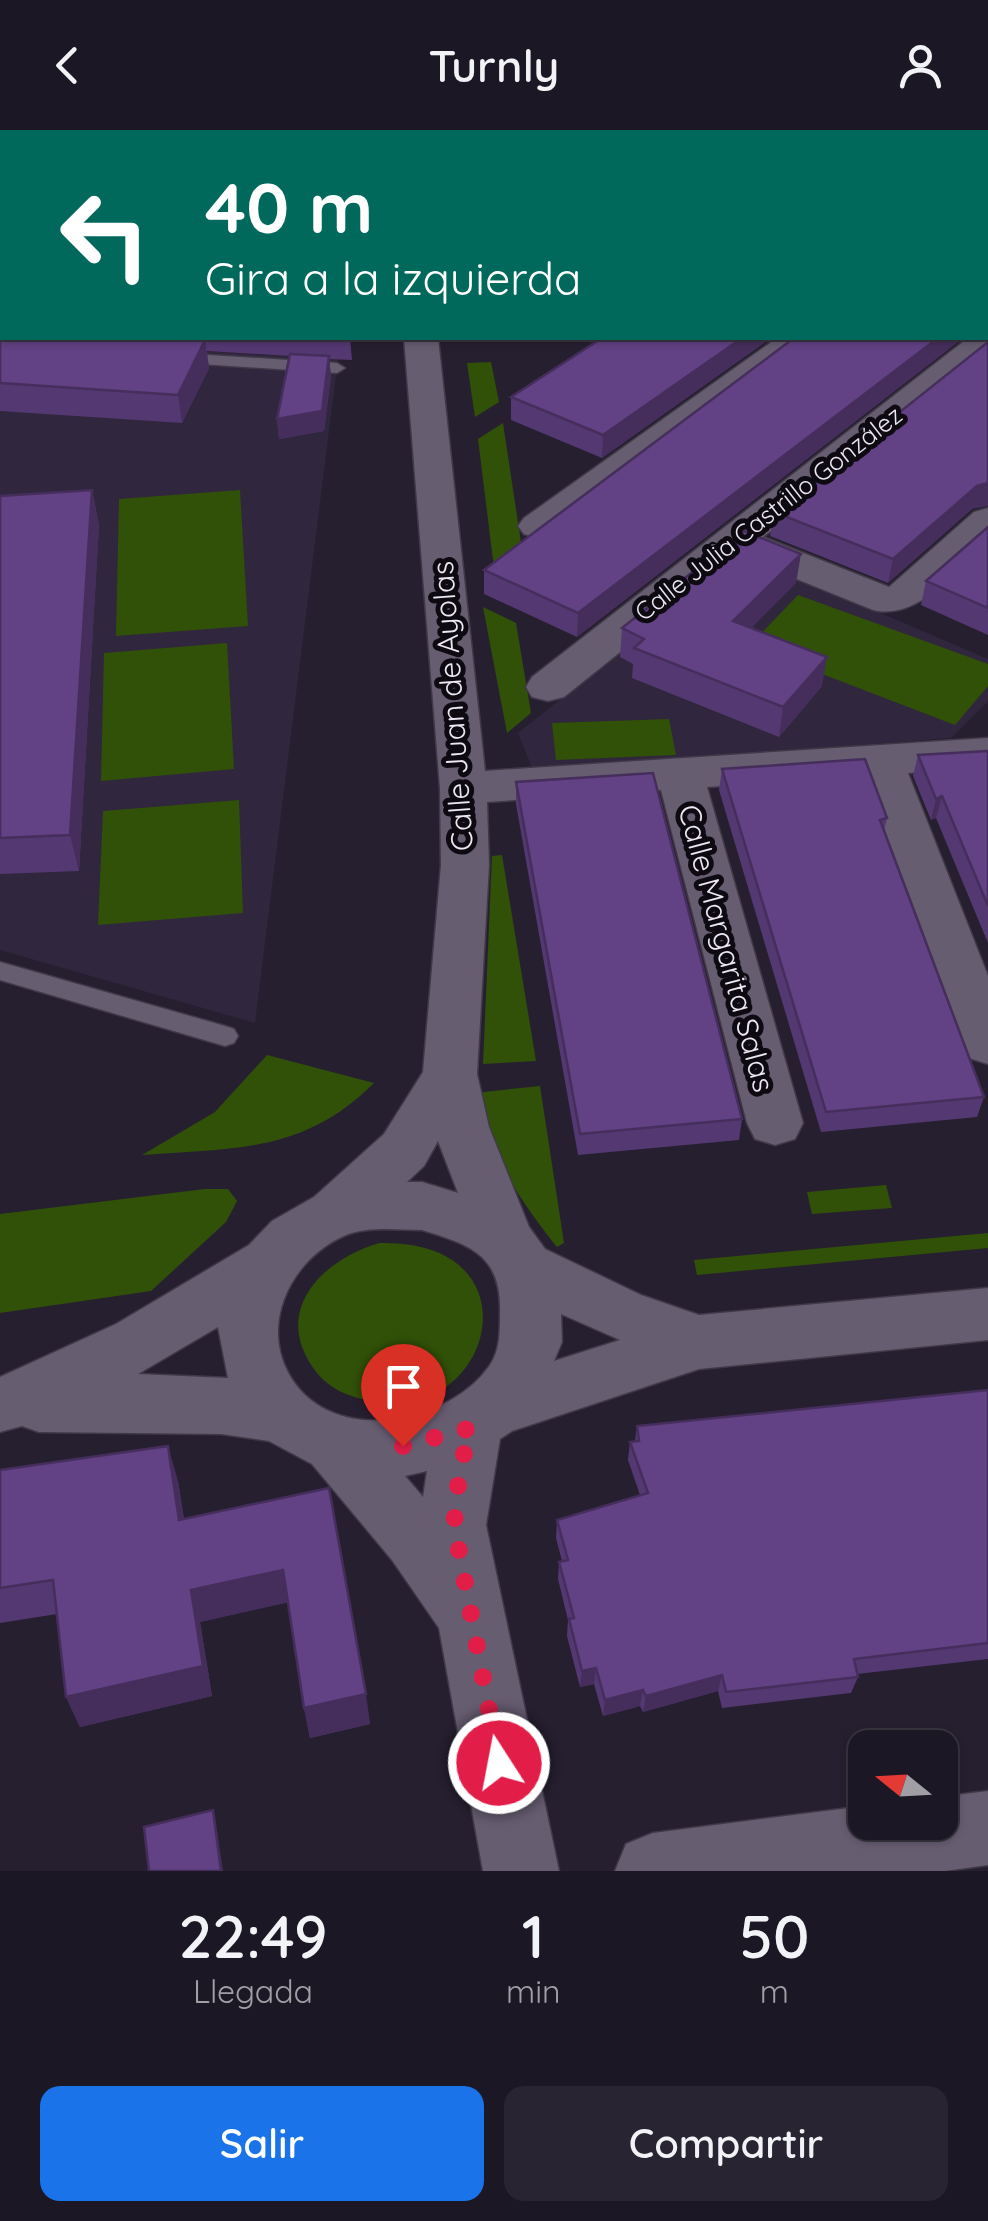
<!DOCTYPE html>
<html lang="es">
<head>
<meta charset="utf-8">
<style>
  :root { --surface:#1c1724; --page:#292431; --text:#f1f3f6; --muted:#a09fa6; --line:#3a3641; --accent:#1a73e8 }
  body { margin:0; font-family:Quicksand,sans-serif; background:var(--page); color:var(--text); height:100vh; display:flex; flex-direction:column; font-size:38px; white-space:nowrap }
  * { box-sizing:border-box; margin:0 }
  p { font-size:32px; color:var(--muted) }
  .icon { flex:none; width:55px; height:55px; fill:none; stroke:currentColor; stroke-width:2; stroke-linecap:round; stroke-linejoin:round }
  .map { position:relative; height:1741px; overflow:hidden }
  .sheet { display:flex; flex-direction:column; background:var(--surface); flex:1 }
  .sheet>* { flex:none }
  .guide { position:absolute; left:0px; top:0px; width:990px; height:210px; box-shadow:0 2px 8px #0004,0 0 0 2px var(--line); background:#00695c; color:#fff; overflow:hidden }
  .needle { width:65px; rotate:288deg }
  .controls { position:absolute; left:848px; top:1600px; display:grid; gap:20px }
  .controls a { display:grid; place-items:center; width:110px; height:110px; border-radius:20px; background:var(--surface); box-shadow:0 2px 8px #0004,0 0 0 2px var(--line); font-size:50px }
  .pin { position:absolute; display:grid; place-items:center; width:85px; height:85px; color:#fff; margin:-102px -42px; border-radius:50% 50% 50% 0; rotate:-45deg; box-shadow:0 0 10px #0007 }
  .pin .icon { rotate:45deg }
  .me { position:absolute; width:110px; margin:-55px; rotate:349deg; stroke-linejoin:round; filter:drop-shadow(0 0 8px #0008) }
  .turn { display:flex; align-items:center; gap:35px; height:210px; padding:0 40px; font-size:45px }
  .turn .icon { width:130px; height:130px; stroke-width:2.5 }
  .turn b { display:block; font-size:70px; line-height:85px }
  .eta { display:flex; justify-content:space-evenly; align-items:center; height:170px; text-align:center }
  .eta b { font-size:60px; font-weight:600; line-height:70px }
  .action { display:flex; gap:20px; margin-top:auto; padding:20px 40px }
  .action a { flex:1; height:115px; border-radius:20px; background:var(--accent); color:#fff; font-size:40px; font-weight:600; line-height:115px; text-align:center }
  .action a+a { background:var(--page); color:var(--text) }
  header { display:flex; justify-content:space-between; align-items:center; height:130px; padding:0 40px; background:var(--surface); font-size:45px; font-weight:600 }
  .map>svg:first-child { display:block }
  .built { fill:#30263d }
  .green { fill:#315108 }
  .lines { fill:none; stroke-linecap:round; stroke-linejoin:round }
  .lane-casing { stroke:#403947; stroke-width:3 }
  .street-casing { stroke:#403947; stroke-width:3 }
  .lane { fill:#665d71; fill-rule:evenodd }
  .street { fill:#665d71; fill-rule:evenodd }
  .wall { fill:#543872 }
  .shaded-wall { fill:#452e5c }
  .building { fill:#624184; stroke:#452e5c; stroke-width:2.5 }
  .route { stroke:#e11d48; stroke-width:18; stroke-dasharray:0 32.4 }
  .labels { text-anchor:middle; dominant-baseline:central; stroke-width:10; stroke-linejoin:round; paint-order:stroke }
  .far-street-label { font-size:25px; fill:#ece7f2; stroke:#0e0a12 }
  .street-label { font-size:30px; fill:#ece7f2; stroke:#0e0a12 }
</style>
</head>
<body>
<header><svg class="icon" aria-label="back" viewBox="0 0 24 24"><path d="M15 5l-7 7 7 7"/></svg>Turnly<svg class="icon" aria-label="person" viewBox="0 0 24 24"><circle cx="12" cy="8" r="4"/><path d="M4 21q1-7 8-7t8 7"/></svg></header>
<div class="map">
<svg width="988" height="1741" viewBox="0 0 988 1741">
  <rect width="100%" height="100%" fill="#261f30"/>
  <g class="built">
    <path d="M0 209 338 229 255 893 0 820Z"/>
    <path d="M752 428 988 529V571L951 608 533 640 518 603 734 430Z"/>
  </g>
  <g class="green">
    <path d="M491 232 499 272 475 287 467 233Z"/>
    <path d="M503 293 522 419 494 438 478 309Z"/>
    <path d="M240 360 248 496 116 506 119 369Z"/>
    <path d="M798 465 988 534V556L955 595 749 516Z"/>
    <path d="M483 477 516 493 531 583 507 603Z"/>
    <path d="M227 513 234 639 101 651 104 523Z"/>
    <path d="M669 589 676 625 556 630 552 593Z"/>
    <path d="M239 670 243 783 98 795 103 681Z"/>
    <path d="M502 725 536 931 483 934 492 726Z"/>
    <path d="M267 925 374 953C304 1023 235 1018 142 1025L215 982Z"/>
    <path d="M540 956 564 1113 557 1117C524 1076 481 1016 483 962Z"/>
    <path d="M886 1055 892 1078 812 1084 807 1062Z"/>
    <path d="M205 1059H228L237 1071 226 1092 151 1161 0 1183V1084Z"/>
    <path d="M988 1103V1118L697 1145 694 1130Z"/>
    <path d="M379 1113C543 1109 492 1298 370 1271 350 1267 331 1260 317 1243 270 1184 319 1131 379 1113Z"/>
  </g>
  <g class="lines">
    <g class="lane-casing">
      <g id="lane">
        <path d="M177 223 337 233 345 238 337 243 171 232V224Z"/>
        <path d="M0 832 225 896 234 899 238 906 234 913 225 916 0 850Z"/>
      </g>
    </g>
    <g class="street-casing">
      <g id="street">
        <path d="M385 0H415V2H386Z"/>
        <path d="M988 199V226L763 407 889 457 974 382 988 378V411C957 439 919 491 873 480L740 426 564 567 548 571 532 567 526 557 532 547 968 208H988Z"/>
        <path d="M404 208H438L485 641 988 608V638L908 643 988 846V934L969 928 961 914 863 646 707 657 803 993 795 1009 775 1015 755 1009 747 993 661 660 487 672 489 735 477 944 489 997 529 1097 545 1119 641 1165 699 1185 988 1158V1210L699 1239 512 1301 500 1309 486 1395 559 1741H483L439 1498 392 1430 312 1334 269 1311 221 1304 39 1302 22 1296 0 1302V1247L116 1194 249 1115 272 1091 314 1067 384 1004 423 942 441 735 440 658ZM438 1011 458 1063 422 1052H407L424 1036ZM422 1100C472 1115 502 1126 500 1184 500 1202 500 1220 490 1235 452 1291 343 1316 296 1255 255 1201 289 1129 346 1105 369 1096 398 1100 422 1100ZM561 1184 620 1210 554 1231 562 1212ZM218 1197 228 1248 138 1244ZM427 1341 423 1367 405 1346Z"/>
        <path d="M777 208H816L552 404 538 408 524 404 518 396 524 388Z"/>
        <path d="M988 1661V1735L945 1741H615L626 1714 653 1703 865 1676V1692H940V1667Z"/>
      </g>
    </g>
    <use href="#lane" class="lane"/>
    <use href="#street" class="street"/>
  </g>
  <g class="wall">
    <path d="M0 44H2V208H350L352 230 329 229 331 246 324 301 279 309 277 289 290 226 207 221 209 238 182 293 0 281Z"/>
    <path d="M602 208H771L602 328 511 290V267Z"/>
    <path d="M794 208H963L577 507 484 464V440Z"/>
    <path d="M92 360 99 395 79 741 0 744V366Z"/>
    <path d="M972 379 888 453 770 406 774 382Z"/>
    <path d="M988 397V505L921 475 926 451Z"/>
    <path d="M796 453 751 498 822 556 779 607 632 548 633 534 620 527 622 498Z"/>
    <path d="M988 621V813L936 688 931 690 913 646 918 625Z"/>
    <path d="M722 639 887 688 884 701 984 967 977 987 821 1002 719 660Z"/>
    <path d="M516 652 742 989 739 1010 578 1025 516 674Z"/>
    <path d="M988 1260V1529L857 1544 858 1547 851 1563 722 1578 718 1561 643 1582 640 1576 603 1586 594 1554 580 1557 567 1506 568 1490 558 1449 559 1432 562 1431 556 1408 557 1390 640 1365 628 1330 630 1312 635 1311 637 1296Z"/>
    <path d="M0 1340 178 1351 184 1389 329 1358 370 1594 310 1608 304 1578 288 1472 200 1492 212 1566 80 1597 66 1567 57 1484 0 1493Z"/>
  </g>
  <g class="shaded-wall">
    <path d="M742 208H771L602 328 603 305Z"/>
    <path d="M938 208H963L577 507 578 483Z"/>
    <path d="M205 210 209 238 182 293 178 265Z"/>
    <path d="M329 226 331 246 324 301 279 309 277 289Z"/>
    <path d="M988 353V376L972 379 888 453 893 429 977 356Z"/>
    <path d="M92 360 99 395 79 741 70 705Z"/>
    <path d="M801 424 796 453 729 520 733 491Z"/>
    <path d="M827 527 822 556 779 607 783 577Z"/>
    <path d="M942 666 936 688 931 690 936 669Z"/>
    <path d="M168 1316 178 1351 189 1423 179 1390Z"/>
    <path d="M283 1440 290 1472 200 1492 212 1566 80 1597 66 1567 191 1460Z"/>
    <path d="M596 1538 594 1554 580 1557 582 1541Z"/>
    <path d="M722 1545 718 1561 643 1582 646 1566Z"/>
    <path d="M643 1560 640 1576 603 1586 605 1570Z"/>
    <path d="M366 1564 370 1594 310 1608 304 1578Z"/>
    <path d="M213 1680 215 1688 223 1741H221Z"/>
  </g>
  <g class="building">
    <path d="M114 0H363V2H113Z"/>
    <rect x="0" y="44" width="2" height="137"/>
    <path d="M0 197H2V208H160L205 210 178 265 0 253Z"/>
    <path d="M602 208H742L603 305 511 267Z"/>
    <path d="M794 208H938L578 483 484 440Z"/>
    <path d="M988 212V353L977 356 893 429 774 382Z"/>
    <path d="M290 224 329 226 322 281 277 289Z"/>
    <path d="M92 360 70 705 0 708V366Z"/>
    <path d="M988 397V478L926 451Z"/>
    <path d="M744 401 801 424 733 491 827 527 783 577 634 518 644 509 622 498Z"/>
    <path d="M988 621V776L942 666 936 669 918 625Z"/>
    <path d="M865 629 887 688 880 690 984 967 826 982 722 639Z"/>
    <path d="M653 643 742 989 580 1004 516 652Z"/>
    <path d="M988 1260V1513L854 1529 858 1547 726 1562 722 1545 646 1566 643 1560 605 1570 596 1538 582 1541 569 1489 574 1488 559 1432 568 1430 557 1390 648 1363 630 1312 639 1311 637 1296Z"/>
    <path d="M168 1316 179 1390 329 1358 366 1564 304 1578 283 1440 191 1460 203 1536 66 1567 53 1450 0 1458V1340Z"/>
    <path d="M213 1680 221 1741H149L144 1697Z"/>
  </g>
  <g class="lines">
    <path class="route" d="M403 1316 471 1298 460 1338 454 1394 499 1633"/>
  </g>
  <g class="labels">
    <g class="far-street-label">
      <text transform="translate(768 383) rotate(-38)">Calle Julia Castrillo González</text>
    </g>
    <g class="street-label">
      <text transform="translate(452 576) rotate(-94)">Calle Juan de Ayolas</text>
      <text transform="translate(727 818) rotate(75)">Calle Margarita Salas</text>
    </g>
  </g>
</svg>
<div class="controls">
<a><svg class="needle" viewBox="-14 -14 28 28"><path d="M0-13l5 13h-10z" fill="#e53935"/><path d="M0 13l5-13h-10z" fill="#a09fa6"/></svg></a>
</div>
<div class="pin" style="left:403px;top:1316px;background:#d93025"><svg class="icon" aria-label="arrive" viewBox="0 0 24 24"><path d="M6 21V4h12l-3 4 3 4H6"/></svg></div>
<svg class="me" style="left:499px;top:1633px" viewBox="-20 -20 40 40"><circle r="17" fill="#e11d48" stroke="#fff" stroke-width="3"/><path d="M0-11L8 9 0 5-8 9z" fill="#fff"/></svg>
<div class="guide">
<div class="turn"><svg class="icon" aria-label="left" viewBox="0 0 24 24"><path d="M17 20v-9H6M10 6l-5 5 5 5"/></svg><div><b>40 m</b>Gira a la izquierda</div></div>
</div>
</div>
<section class="sheet">
<div class="eta">
<div><b>22:49</b><p>Llegada</p></div>
<div><b>1</b><p>min</p></div>
<div><b>50</b><p>m</p></div>
</div>
<div class="action"><a>Salir</a><a>Compartir</a></div>
</section>
</body>
</html>
